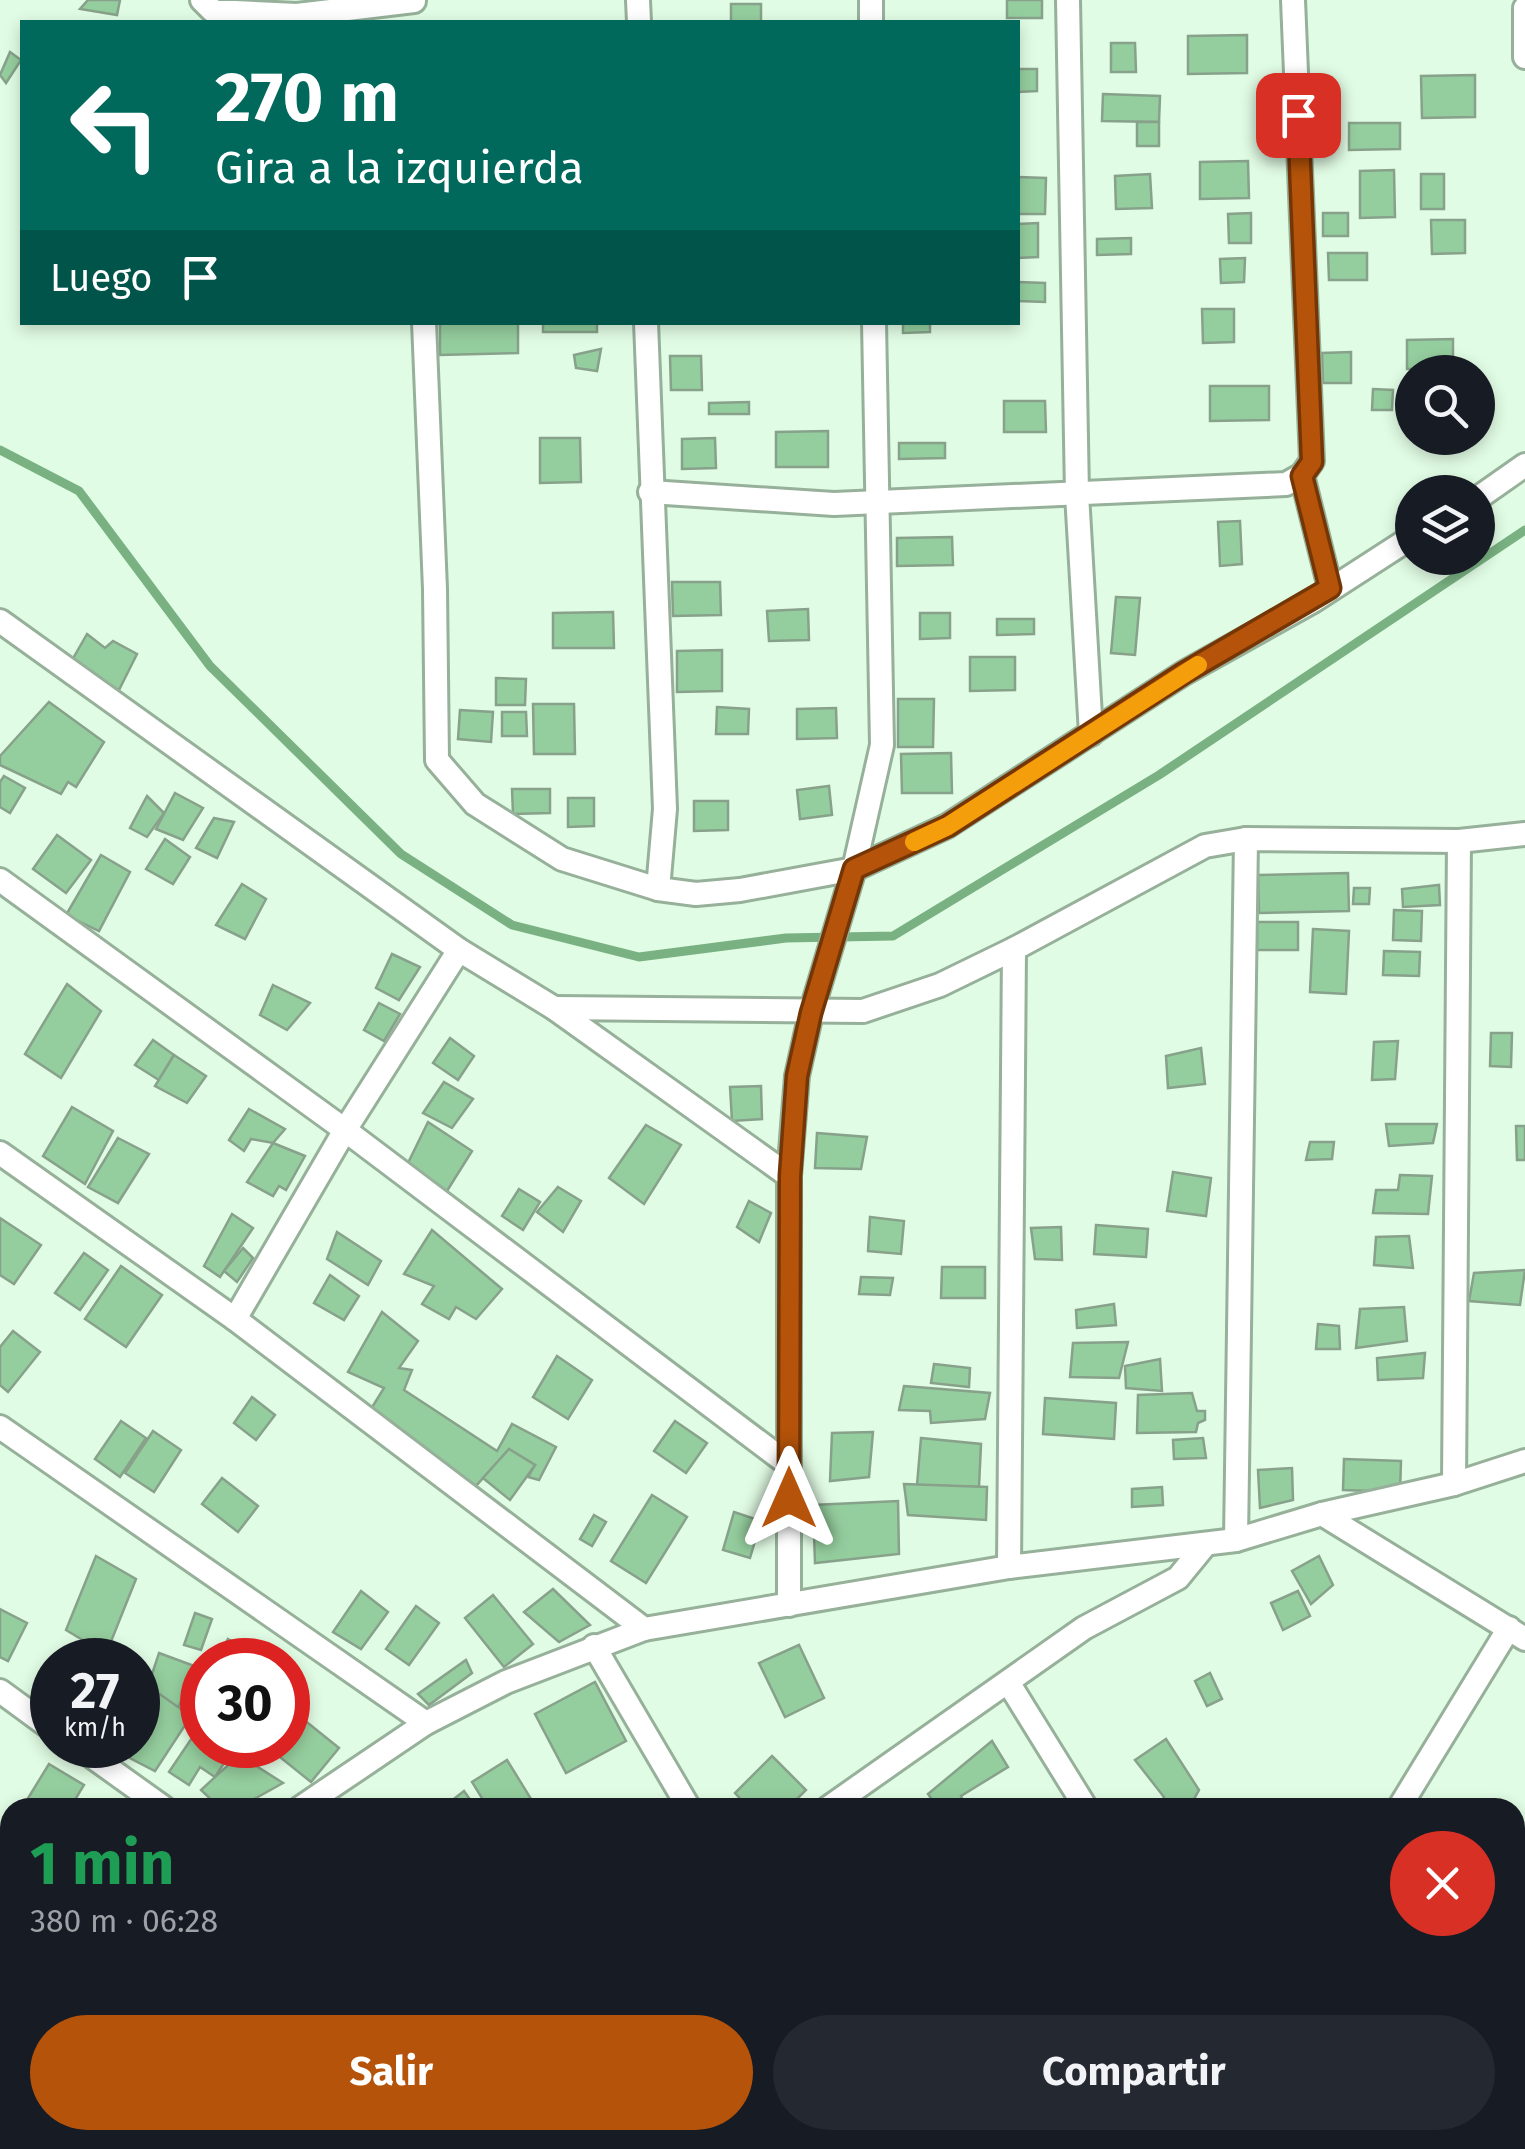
<!DOCTYPE html>
<html lang="es">
<head>
<meta charset="utf-8">
<style>
  :root { --surface:#171b24; --page:#242831; --text:#f1f3f6; --muted:#9ea1a6; --accent:#b45309 }
  body { margin:0; font-family:"Fira Sans",sans-serif; background:var(--page); color:var(--text); height:100vh; display:flex; flex-direction:column; font-size:38px; white-space:nowrap }
  * { box-sizing:border-box; margin:0 }
  p { font-size:32px; color:var(--muted) }
  .icon { flex:none; width:55px; height:55px; fill:none; stroke:currentColor; stroke-width:2; stroke-linecap:round; stroke-linejoin:round }
  .map { position:relative; flex:1; overflow:hidden }
  .panel { position:absolute; left:0px; top:1798px; width:1525px; height:352px; display:flex; flex-direction:column; background:var(--surface); border-radius:30px 30px 0 0; box-shadow:0 5px 15px #0003 }
  .panel>* { flex:none }
  .banner { position:absolute; left:20px; top:20px; width:1000px; height:305px; border-radius:0px; box-shadow:0 5px 15px #0003; background:#00695c; color:#fff; overflow:hidden }
  .buttons { position:absolute; left:1395px; top:355px; display:grid; gap:20px }
  .buttons a { display:grid; place-items:center; width:100px; height:100px; border-radius:50%; background:var(--surface); box-shadow:0 5px 15px #0003; font-size:50px }
  .speed { position:absolute; left:30px; top:1638px; display:flex; gap:20px; font-size:50px; font-weight:700; text-align:center }
  .speed>* { display:grid; place-content:center; width:130px; height:130px; border-radius:50%; background:var(--surface); box-shadow:0 5px 15px #0003; line-height:1 }
  .speed small { font-size:25px; font-weight:400 }
  .speed .limit { border:15px solid #d22; background:#fff; color:#111 }
  .pin { position:absolute; display:grid; place-items:center; width:85px; height:85px; color:#fff; margin:-42px; border-radius:20px; box-shadow:0 5px 15px #0006 }
  .me { position:absolute; width:110px; margin:-55px; rotate:0deg; stroke-linejoin:round; filter:drop-shadow(0 0 8px #0008) }
  .turn { display:flex; align-items:center; gap:35px; height:210px; padding:0 30px; font-size:45px }
  .turn .icon { width:130px; height:130px; stroke-width:2.5 }
  .turn b { display:block; font-size:70px; line-height:85px }
  .then { display:flex; align-items:center; height:95px; padding:0 30px; background:#0003; gap:20px; font-size:38px }
  .round { display:grid; place-items:center; flex:none; width:105px; height:105px; border-radius:52px; background:var(--page) }
  .headline { display:flex; align-items:center; justify-content:space-between; height:170px; padding:0 30px }
  h1 { font-size:60px; font-weight:700; line-height:75px; color:#1e9e55 }
  .cta { display:flex; gap:20px; margin-top:auto; padding:20px 30px }
  .cta a { flex:1; height:115px; border-radius:60px; background:var(--accent); color:#fff; font-size:40px; font-weight:700; line-height:115px; text-align:center }
  .cta a+a { background:var(--page); color:var(--text) }
  .map>svg:first-child { display:block }
  .lines { fill:none; stroke-linecap:round; stroke-linejoin:round }
  .stream { stroke:#79b182; stroke-width:9 }
  .building { fill:#95ce9e; stroke:#87a18a; stroke-width:2.5 }
  .street-casing { stroke:#96b099; stroke-width:28 }
  .street { stroke:#fff; stroke-width:22 }
  .route-casing { stroke:#753606; stroke-width:25 }
  .route { stroke:#b45309; stroke-width:18 }
  .slow { stroke:#f59e0b; stroke-width:18 }
</style>
</head>
<body>
<div class="map">
<svg width="1525" height="2149" viewBox="0 0 1525 2149">
  <rect width="100%" height="100%" fill="#e1fce4"/>
  <g class="lines">
    <path class="stream" d="M0 450 79 491 210 666 401 854 512 925 639 957 786 938 893 936 1159 775 1525 530"/>
  </g>
  <g class="building">
    <path d="M88 0H120L117 15 80 9Z"/>
    <rect x="1007" y="0" width="35" height="18"/>
    <rect x="731" y="4" width="30" height="18"/>
    <path d="M1247 35V73L1188 74V36Z"/>
    <path d="M1111 43H1135L1136 72H1111Z"/>
    <path d="M10 52 21 60 6 83 0 75Z"/>
    <path d="M1018 69H1037V91L1018 92Z"/>
    <path d="M1475 75V117L1422 118 1421 76Z"/>
    <path d="M1103 94 1160 96 1159 122 1102 121Z"/>
    <rect x="1137" y="122" width="22" height="24"/>
    <path d="M1349 123H1400V149L1349 150Z"/>
    <path d="M1248 161 1249 198 1200 199V162Z"/>
    <path d="M1394 170 1395 217 1360 218V171Z"/>
    <path d="M1150 174 1152 208 1116 209 1115 176Z"/>
    <rect x="1421" y="174" width="23" height="35"/>
    <path d="M1018 177 1046 178 1045 214H1018Z"/>
    <path d="M1251 213V243H1229L1228 214Z"/>
    <rect x="1323" y="213" width="25" height="23"/>
    <path d="M1431 220H1465V253L1432 254Z"/>
    <path d="M1038 223V257L1018 258V224Z"/>
    <path d="M1131 238V254L1097 255V239Z"/>
    <path d="M1328 253H1367V280H1329Z"/>
    <path d="M1245 258 1244 282 1221 283 1220 259Z"/>
    <path d="M1018 282 1045 283V302L1018 301Z"/>
    <path d="M1202 309H1234V342L1203 343Z"/>
    <path d="M440 322H518V353L440 355Z"/>
    <rect x="543" y="322" width="54" height="10"/>
    <path d="M903 322H930V332L903 333Z"/>
    <path d="M1453 339V368L1407 369V340Z"/>
    <path d="M601 349 597 371 576 368 574 355Z"/>
    <path d="M1351 352V383H1323L1322 353Z"/>
    <path d="M670 356H701L702 390H671Z"/>
    <path d="M1210 386H1269V420L1210 421Z"/>
    <path d="M1373 389 1393 390 1392 410H1372Z"/>
    <path d="M1004 401H1045L1046 432H1004Z"/>
    <path d="M749 402V414H709V403Z"/>
    <path d="M828 431V467H776V432Z"/>
    <path d="M540 438H580L581 482 540 483Z"/>
    <path d="M715 438 716 468 682 469V439Z"/>
    <path d="M899 443H945V458L899 459Z"/>
    <path d="M1240 521 1242 564 1220 566 1218 522Z"/>
    <path d="M952 537 953 565 897 566V538Z"/>
    <path d="M672 582H720L721 615 673 616Z"/>
    <path d="M1116 597 1140 598 1135 655 1111 653Z"/>
    <path d="M808 609 809 640 769 641 767 611Z"/>
    <path d="M613 612 614 648H553V613Z"/>
    <path d="M920 613H950V638L920 639Z"/>
    <path d="M997 619H1034V634L997 635Z"/>
    <path d="M87 634 105 648 113 641 137 654 119 690 71 662Z"/>
    <path d="M722 650V691L677 692V651Z"/>
    <path d="M970 657H1015V690L970 691Z"/>
    <path d="M496 678 526 679 525 705H496Z"/>
    <path d="M898 699H934L933 747H898Z"/>
    <path d="M49 702 104 742 76 787 68 782 61 794 0 765V756Z"/>
    <path d="M533 704H574L575 754H534Z"/>
    <path d="M717 707 749 709 748 734H716Z"/>
    <path d="M836 708 837 738 797 739V709Z"/>
    <path d="M460 710 493 712 491 742 458 739Z"/>
    <path d="M502 712H526L527 736H502Z"/>
    <path d="M951 753 952 793H902L901 754Z"/>
    <path d="M4 776 25 788 10 813 0 807V782Z"/>
    <path d="M829 786 832 815 800 819 797 790Z"/>
    <path d="M512 789H550V813L513 814Z"/>
    <path d="M175 793 203 808 183 840 156 829Z"/>
    <path d="M147 796 164 813 147 837 130 828Z"/>
    <path d="M568 798H594V826L568 827Z"/>
    <path d="M694 801H728V830L694 831Z"/>
    <path d="M214 818 234 822 217 858 196 848Z"/>
    <path d="M57 835 91 860 66 893 33 869Z"/>
    <path d="M165 839 190 857 173 884 146 869Z"/>
    <path d="M101 855 130 872 99 931 66 915Z"/>
    <path d="M1348 873 1349 911 1259 913 1258 875Z"/>
    <path d="M242 884 266 899 245 939 216 925Z"/>
    <path d="M1439 885 1440 905 1403 907 1402 889Z"/>
    <path d="M1354 888H1370L1369 904H1353Z"/>
    <path d="M1394 910 1422 911 1421 941 1393 940Z"/>
    <rect x="1257" y="922" width="41" height="28"/>
    <path d="M1313 929 1349 931 1346 994 1310 992Z"/>
    <path d="M1384 951 1420 952 1419 976 1383 975Z"/>
    <path d="M392 954 420 967 399 1000 376 988Z"/>
    <path d="M67 984 101 1011 61 1078 25 1054Z"/>
    <path d="M273 985 310 1003 287 1030 260 1015Z"/>
    <path d="M379 1003 400 1014 384 1041 364 1030Z"/>
    <path d="M1491 1033H1512L1511 1067 1490 1066Z"/>
    <path d="M450 1038 474 1056 458 1080 433 1063Z"/>
    <path d="M153 1040 174 1055 159 1080 135 1065Z"/>
    <path d="M1398 1041 1395 1079 1372 1080 1374 1042Z"/>
    <path d="M1201 1048 1205 1084 1168 1088 1166 1056Z"/>
    <path d="M174 1055 206 1076 187 1103 155 1086Z"/>
    <path d="M444 1082 473 1099 452 1128 423 1113Z"/>
    <path d="M761 1086 762 1119 732 1121 730 1087Z"/>
    <path d="M72 1107 113 1131 85 1184 43 1156Z"/>
    <path d="M249 1109 285 1129 273 1143 251 1139 244 1151 229 1140Z"/>
    <path d="M428 1122 472 1151 447 1191 407 1165Z"/>
    <path d="M1386 1124H1437L1433 1143 1389 1146Z"/>
    <path d="M646 1125 681 1145 644 1204 609 1178Z"/>
    <path d="M1516 1126H1525V1160H1517Z"/>
    <path d="M817 1133 867 1137 861 1169 815 1168Z"/>
    <path d="M118 1138 149 1154 118 1203 88 1187Z"/>
    <path d="M1310 1142H1334L1332 1159 1306 1160Z"/>
    <path d="M273 1143 305 1156 286 1190 279 1186 273 1196 247 1182Z"/>
    <path d="M1173 1172 1211 1178 1206 1216 1167 1211Z"/>
    <path d="M1400 1175 1432 1176 1428 1214 1373 1213 1376 1190H1398Z"/>
    <path d="M558 1187 581 1201 563 1232 537 1212Z"/>
    <path d="M519 1189 540 1202 523 1230 502 1216Z"/>
    <path d="M749 1201 771 1213 759 1242 737 1227Z"/>
    <path d="M232 1214 253 1228 220 1277 204 1266Z"/>
    <path d="M870 1217 904 1221 901 1254 868 1251Z"/>
    <path d="M0 1218 41 1245 14 1284 0 1275Z"/>
    <path d="M1096 1225 1148 1229 1146 1257 1094 1254Z"/>
    <path d="M1061 1227 1062 1260 1035 1259 1031 1228Z"/>
    <path d="M432 1230 502 1289 476 1319 456 1307 449 1319 422 1304 434 1286 404 1274Z"/>
    <path d="M337 1232 381 1261 368 1285 327 1259Z"/>
    <path d="M1409 1236 1413 1268 1374 1265 1376 1237Z"/>
    <path d="M243 1248 253 1258 237 1282 224 1271Z"/>
    <path d="M84 1253 108 1270 80 1310 55 1293Z"/>
    <path d="M121 1266 162 1295 126 1347 85 1319Z"/>
    <path d="M942 1267H985V1298H941Z"/>
    <path d="M1525 1270 1520 1305 1469 1301 1474 1273Z"/>
    <path d="M330 1275 359 1296 344 1320 314 1303Z"/>
    <path d="M861 1277 893 1278 890 1295 859 1294Z"/>
    <path d="M1114 1304 1116 1325 1077 1328 1076 1310Z"/>
    <path d="M1404 1307 1407 1341 1356 1348 1360 1309Z"/>
    <path d="M382 1312 418 1341 399 1368 412 1370 404 1390 497 1451 512 1424 556 1447 539 1480 528 1477 535 1465 509 1449 475 1487 371 1409 384 1388 348 1372Z"/>
    <path d="M1318 1324 1339 1326 1340 1349H1316Z"/>
    <path d="M13 1331 40 1352 8 1392 0 1385V1347Z"/>
    <path d="M1128 1342 1119 1378 1070 1377 1073 1343Z"/>
    <path d="M1425 1353 1423 1378 1378 1380 1377 1358Z"/>
    <path d="M557 1356 592 1380 568 1419 533 1397Z"/>
    <path d="M1160 1359 1162 1391 1126 1388 1125 1366Z"/>
    <path d="M934 1364 970 1368 969 1387 931 1383Z"/>
    <path d="M904 1386 990 1393 985 1419 931 1423 930 1411 899 1410Z"/>
    <path d="M1192 1393 1197 1411H1205V1420L1198 1423 1196 1432 1137 1433 1138 1395Z"/>
    <path d="M252 1397 275 1415 256 1440 234 1423Z"/>
    <path d="M1045 1398 1116 1403 1114 1439 1043 1434Z"/>
    <path d="M121 1421 146 1438 120 1477 95 1459Z"/>
    <path d="M675 1421 707 1443 686 1473 654 1451Z"/>
    <path d="M153 1431 181 1450 154 1492 125 1473Z"/>
    <path d="M873 1432 869 1477 830 1481 832 1433Z"/>
    <path d="M921 1438 981 1444 979 1487 917 1485Z"/>
    <path d="M1203 1438 1206 1458 1174 1459 1173 1440Z"/>
    <path d="M509 1449 535 1465 510 1500 483 1478Z"/>
    <path d="M1344 1459 1401 1461 1400 1492 1343 1490Z"/>
    <path d="M1292 1468 1293 1500 1260 1508 1258 1470Z"/>
    <path d="M222 1478 258 1506 238 1532 202 1504Z"/>
    <path d="M904 1484 987 1487 986 1520 908 1515Z"/>
    <path d="M1162 1487 1163 1505 1132 1507V1489Z"/>
    <path d="M652 1495 687 1517 646 1583 611 1561Z"/>
    <path d="M898 1501 899 1554 815 1563 813 1505Z"/>
    <path d="M734 1512 761 1521 750 1558 723 1550Z"/>
    <path d="M594 1515 606 1522 592 1546 580 1539Z"/>
    <path d="M96 1556 136 1579 106 1654 66 1630Z"/>
    <path d="M1319 1556 1333 1585 1311 1604 1292 1571Z"/>
    <path d="M553 1589 590 1625 559 1642 524 1612Z"/>
    <path d="M361 1591 388 1612 361 1649 333 1632Z"/>
    <path d="M1298 1591 1310 1616 1283 1630 1271 1603Z"/>
    <path d="M493 1595 533 1644 504 1667 465 1618Z"/>
    <path d="M416 1606 439 1623 409 1665 386 1649Z"/>
    <path d="M0 1609 27 1623 8 1661 0 1657Z"/>
    <path d="M195 1613 212 1619 201 1650 184 1645Z"/>
    <path d="M228 1639 260 1656 258 1660H217Z"/>
    <path d="M799 1645 824 1698 785 1717 759 1663Z"/>
    <path d="M159 1653 197 1667 178 1708 148 1686Z"/>
    <path d="M466 1660 472 1673 429 1705 418 1694Z"/>
    <path d="M1210 1673 1222 1699 1207 1706 1195 1681Z"/>
    <path d="M595 1682 626 1741 566 1773 535 1714Z"/>
    <path d="M148 1686 191 1716 155 1771 120 1753 124 1745H138V1711Z"/>
    <path d="M288 1707 339 1748 311 1782 265 1745H288Z"/>
    <path d="M200 1726 202 1745H229L234 1748 215 1777 200 1767 189 1785 169 1772Z"/>
    <path d="M1166 1739 1199 1790 1189 1808H1158L1164 1797 1135 1760Z"/>
    <path d="M992 1741 1008 1767 961 1796 966 1808H938L928 1794Z"/>
    <path d="M239 1755 283 1783 238 1808H220L201 1790Z"/>
    <path d="M772 1756 806 1790 788 1808H749L735 1793Z"/>
    <path d="M507 1760 536 1807 488 1808 472 1782Z"/>
    <path d="M49 1764 84 1785 70 1808H22Z"/>
    <path d="M464 1791 476 1808H442Z"/>
    <path d="M133 2140H181L187 2149H138Z"/>
    <path d="M449 2140H495L499 2149H454Z"/>
  </g>
  <g class="lines">
    <g class="street-casing">
      <g id="street">
        <path d="M202 0 213 11 297 15 414 1"/>
        <path d="M638 0 639 22"/>
        <path d="M871 0V22"/>
        <path d="M1068 0 1077 494 1091 734"/>
        <path d="M1525 8V57"/>
        <path d="M424 322 435 589 437 760 475 804 562 859 658 889 696 894 740 890 854 869 947 826 1184 673 1313 601 1412 537"/>
        <path d="M646 322 665 809 658 889"/>
        <path d="M1302 475 1330 588"/>
        <path d="M650 492 834 504 1286 484 1302 475 1312 461 1293 0"/>
        <path d="M1478 498 1525 465"/>
        <path d="M0 621 459 950 554 1008 789 1176"/>
        <path d="M0 880 345 1130 788 1464"/>
        <path d="M554 1008 863 1011 940 985 1014 949 1205 846 1246 839"/>
        <path d="M0 1153 235 1319 644 1629"/>
        <path d="M235 1319 345 1130 459 950"/>
        <path d="M0 1427 426 1723"/>
        <path d="M1454 1484 1459 841"/>
        <path d="M1322 1514 1525 1639"/>
        <path d="M1236 1540 1246 839 1459 841 1525 834"/>
        <path d="M1009 1567 1014 949"/>
        <path d="M789 1605V1176L797 1076 811 1013 854 869 882 745 874 322"/>
        <path d="M594 1646 689 1808"/>
        <path d="M1008 1682 1086 1808"/>
        <path d="M0 1691 52 1729"/>
        <path d="M76 1745 164 1808"/>
        <path d="M300 1808 426 1723 506 1682 644 1629 1009 1567 1236 1540 1322 1514 1454 1484 1525 1461"/>
        <path d="M828 1808 1084 1628 1178 1578 1205 1545"/>
        <path d="M1399 1808 1509 1628"/>
        <path d="M0 1951 10 1958"/>
        <path d="M0 2004 10 1997"/>
        <path d="M932 2140 940 2149"/>
        <path d="M288 2149 303 2140"/>
        <path d="M795 2149 808 2140"/>
        <path d="M1191 2149 1196 2140"/>
        <path d="M1516 2149 1525 2135"/>
      </g>
    </g>
    <use href="#street" class="street"/>
  </g>
  <g class="lines">
    <g class="route-casing">
      <path id="route" d="M789 1498 790 1176 797 1076 811 1013 854 869 948 826 1184 673 1330 588 1302 476 1312 462 1298 115"/>
    </g>
    <use href="#route" class="route"/>
    <path class="slow" d="M914 842 948 826 1198 665"/>
  </g>
</svg>
<div class="buttons">
<a><svg class="icon" aria-label="search" viewBox="0 0 24 24"><circle cx="10" cy="10" r="6"/><path d="M15 15l6 6"/></svg></a>
<a><svg class="icon" aria-label="layers" viewBox="0 0 24 24"><path d="M12 4l9 5-9 5-9-5zM3 14l9 5 9-5"/></svg></a>
</div>
<div class="speed"><div>27<small>km/h</small></div><div class="limit">30</div></div>
<div class="pin" style="left:1298px;top:115px;background:#d93025"><svg class="icon" aria-label="arrive" viewBox="0 0 24 24"><path d="M6 21V4h12l-3 4 3 4H6"/></svg></div>
<svg class="me" style="left:789px;top:1498px" viewBox="-20 -20 40 40"><path d="M0-17L14 15 0 8-14 15z" fill="#b45309" stroke="#fff" stroke-width="4"/></svg>
<div class="banner">
<div class="turn"><svg class="icon" aria-label="left" viewBox="0 0 24 24"><path d="M17 20v-9H6M10 6l-5 5 5 5"/></svg><div><b>270 m</b>Gira a la izquierda</div></div>
<div class="then">Luego<svg class="icon" aria-label="arrive" viewBox="0 0 24 24"><path d="M6 21V4h12l-3 4 3 4H6"/></svg></div>
</div>
<section class="panel">
<div class="headline"><div><h1>1 min</h1><p>380 m · 06:28</p></div><a class="round" style="background:#d93025;color:#fff"><svg class="icon" aria-label="close" viewBox="0 0 24 24"><path d="M6 6l12 12M18 6L6 18"/></svg></a></div>
<div class="cta"><a>Salir</a><a>Compartir</a></div>
</section>
</div>
</body>
</html>
